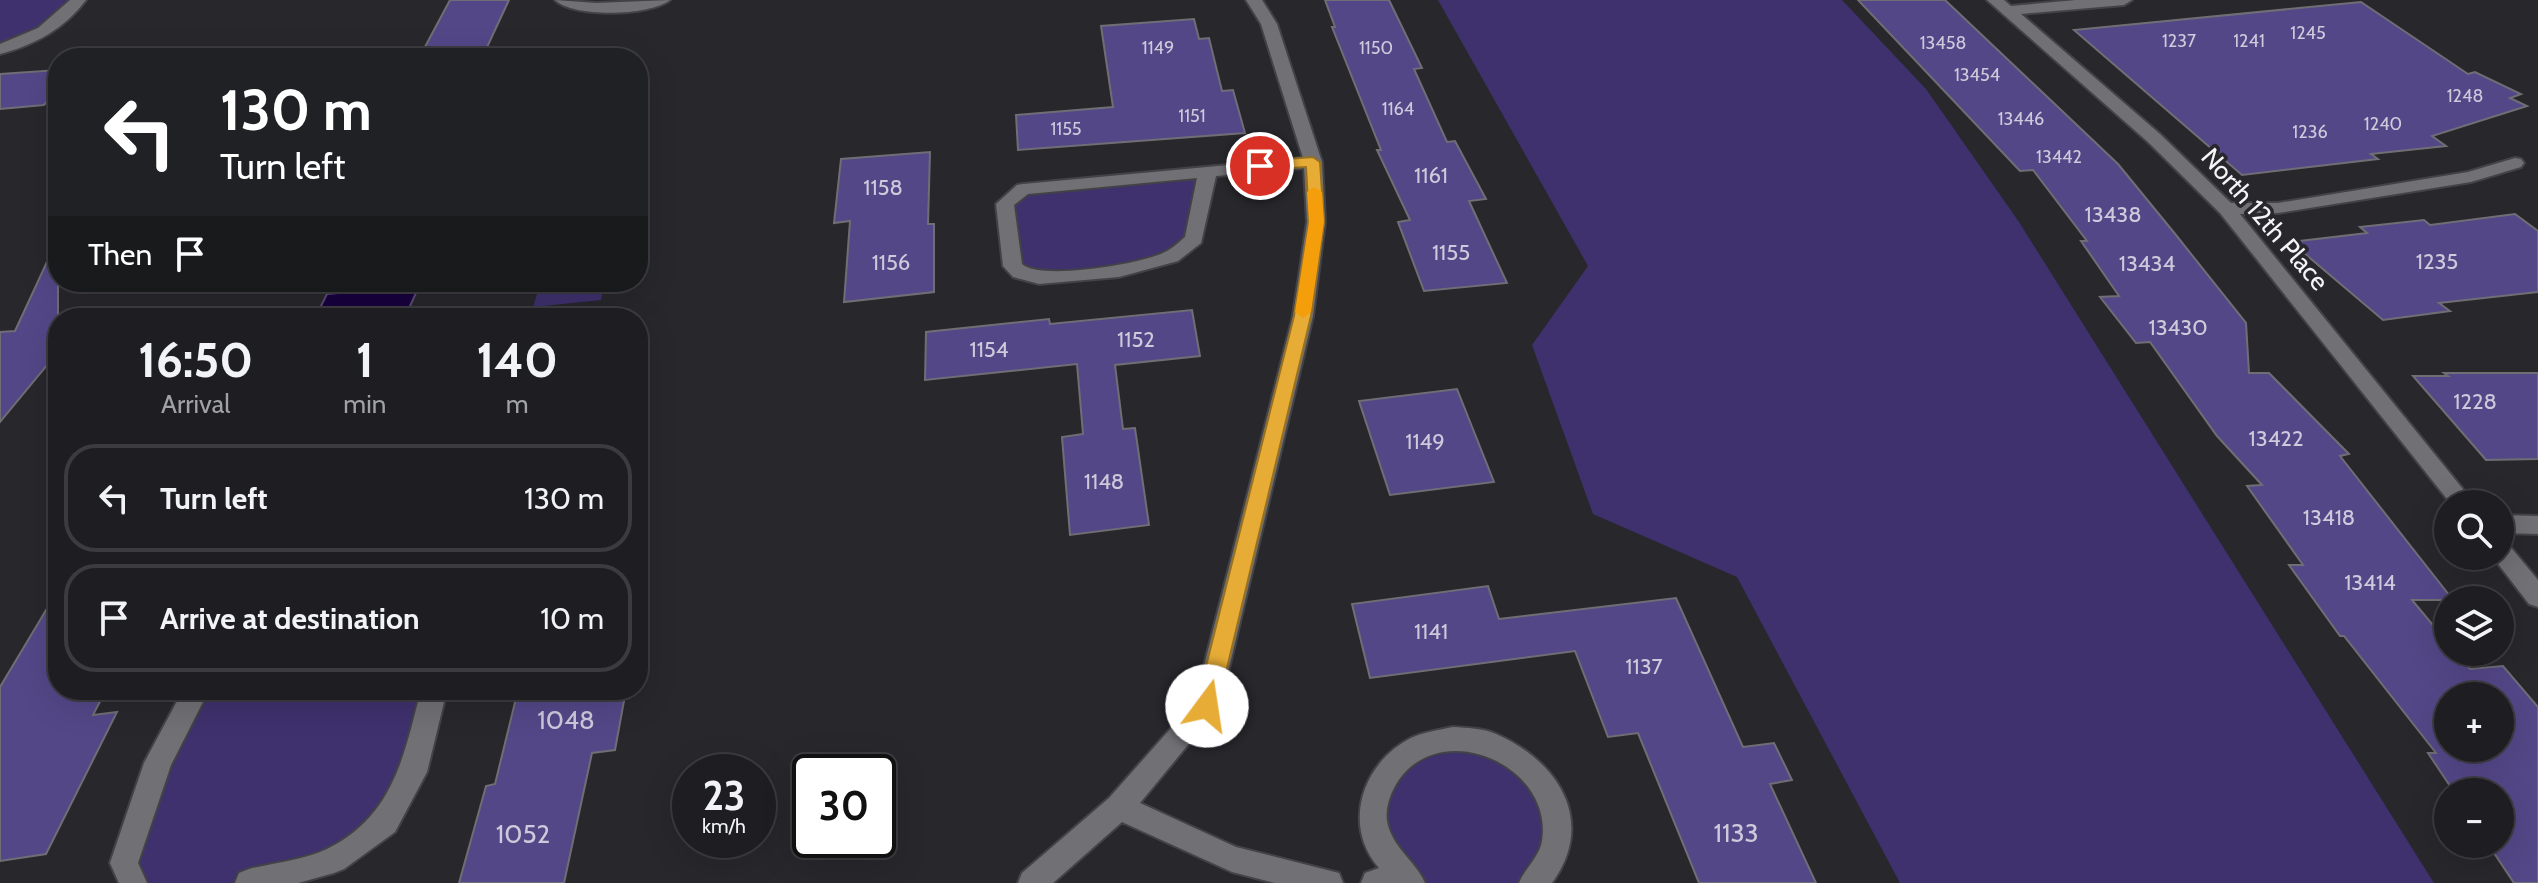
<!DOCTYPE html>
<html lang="en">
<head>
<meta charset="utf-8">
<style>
  :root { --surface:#1e1d21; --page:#26262a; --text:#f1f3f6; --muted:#a1a2a5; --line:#3c3b3f }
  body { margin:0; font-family:Cabin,sans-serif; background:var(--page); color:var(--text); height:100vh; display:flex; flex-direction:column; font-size:30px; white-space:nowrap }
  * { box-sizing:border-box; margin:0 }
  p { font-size:26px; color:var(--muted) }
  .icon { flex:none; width:44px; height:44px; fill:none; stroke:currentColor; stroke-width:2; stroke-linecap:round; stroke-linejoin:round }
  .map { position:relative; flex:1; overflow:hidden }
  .sheet { position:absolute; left:48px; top:308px; width:600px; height:392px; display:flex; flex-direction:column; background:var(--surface); border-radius:32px; box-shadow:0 8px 32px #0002,0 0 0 2px var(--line) }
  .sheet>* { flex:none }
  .hud { position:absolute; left:48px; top:48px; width:600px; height:244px; border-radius:32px; box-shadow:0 8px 32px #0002,0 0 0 2px var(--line); background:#202124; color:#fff; overflow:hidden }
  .fabs { position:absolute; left:2434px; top:490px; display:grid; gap:16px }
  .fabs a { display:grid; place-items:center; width:80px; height:80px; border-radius:50%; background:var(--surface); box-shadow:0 8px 32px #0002,0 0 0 2px var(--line); font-size:40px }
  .speed { position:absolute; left:672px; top:754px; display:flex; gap:16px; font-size:40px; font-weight:700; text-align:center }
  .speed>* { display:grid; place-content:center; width:104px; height:104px; border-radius:50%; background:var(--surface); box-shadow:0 8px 32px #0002,0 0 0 2px var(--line); line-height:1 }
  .speed small { font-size:20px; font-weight:400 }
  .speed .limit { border:4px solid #111; border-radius:12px; background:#fff; color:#111 }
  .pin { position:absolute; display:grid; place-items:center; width:68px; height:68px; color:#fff; margin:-34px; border:4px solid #fff; border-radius:50%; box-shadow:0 2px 8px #0007 }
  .me { position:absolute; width:88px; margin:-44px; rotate:14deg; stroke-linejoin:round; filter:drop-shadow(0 0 6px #0008) }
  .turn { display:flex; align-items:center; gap:28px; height:168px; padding:0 40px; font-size:36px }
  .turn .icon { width:104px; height:104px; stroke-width:2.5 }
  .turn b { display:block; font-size:56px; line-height:68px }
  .then { display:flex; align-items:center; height:76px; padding:0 40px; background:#0003; gap:16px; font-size:30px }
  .eta { display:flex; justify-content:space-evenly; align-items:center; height:136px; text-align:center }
  .eta b { font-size:48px; font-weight:700; line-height:56px }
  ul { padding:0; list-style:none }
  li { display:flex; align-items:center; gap:24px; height:108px; margin:0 16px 12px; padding:0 24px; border:4px solid var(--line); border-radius:32px }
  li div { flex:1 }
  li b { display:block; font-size:30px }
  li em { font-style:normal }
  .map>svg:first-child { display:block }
  .green { fill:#3f316e }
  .water { fill:#18013e; stroke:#5a4a76; stroke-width:2 }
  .building { fill:#544788; stroke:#6f6e74; stroke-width:2; fill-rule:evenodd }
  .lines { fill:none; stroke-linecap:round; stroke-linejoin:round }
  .minor-casing { stroke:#434246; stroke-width:4 }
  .minor { fill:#707075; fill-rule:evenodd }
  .route { fill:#e6ac36; stroke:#967023; stroke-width:2 }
  .slow { fill:#f59e0b }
  .labels { text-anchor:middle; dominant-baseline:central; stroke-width:7; stroke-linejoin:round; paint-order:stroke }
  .far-number-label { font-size:18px; fill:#cdcadb }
  .number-label { font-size:22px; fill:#cdcadb }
  .street-label { font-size:26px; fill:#f5f5f7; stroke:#28272c }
  .near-number-label { font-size:26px; fill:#cdcadb }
</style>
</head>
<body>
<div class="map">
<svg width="2538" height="883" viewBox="0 0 2538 883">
  <rect width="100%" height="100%" fill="#28272c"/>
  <g class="green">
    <path d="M0 0H78L60 23 0 49Z"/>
    <path d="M1438 0H1842L1926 89 2019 222 2434 883H1900L1737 577 1593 514 1532 345 1588 266Z"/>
    <path d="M1208 170 1194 239 1171 257 1119 271 1020 273 1005 204 1023 189Z"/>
    <path d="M541 282H605L601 300 533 307Z"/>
    <path d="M196 690H434L413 772 334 860 249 883H133L158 763Z"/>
    <path d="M1488 743 1555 807 1533 883H1411L1399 873 1376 787 1397 758Z"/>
  </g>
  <path class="water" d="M419 286 407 313 315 318 327 294Z"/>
  <g class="building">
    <path d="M450 0H509L482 58H419Z"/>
    <path d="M1325 0H1389L1422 68 1414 69 1447 142 1455 141 1486 199 1469 201 1507 283 1424 291 1398 222 1410 220 1377 150H1381L1332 27H1335Z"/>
    <path d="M1858 0H1945L2118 164 2176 235 2246 323 2249 373H2269L2349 454 2340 456 2453 600H2412L2448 643V652H2456L2470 669 2503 666 2538 707V883H2514L2488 844H2500V792H2454L2428 753H2436L2344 636H2340L2289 565H2303L2247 486 2262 485 2217 436 2150 342 2136 343 2100 297 2119 296 2081 241H2087L2033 170 2020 171ZM2448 696H2500V748H2448Z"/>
    <path d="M2361 2 2468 74 2475 72 2521 94 2510 98 2527 106 2432 136 2446 146 2371 154 2378 159 2242 175 2074 30Z"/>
    <path d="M1194 19 1199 39 1209 38 1222 91 1233 90 1245 133 1018 150 1016 115 1113 107 1101 26Z"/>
    <path d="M58 70V89L44 105 0 109V74Z"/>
    <path d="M930 152 928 224H934V292L844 302 850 221 834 223 841 159Z"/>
    <path d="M2515 214 2538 231V292L2439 303 2450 311 2383 320 2291 242 2367 233 2360 227 2424 220 2430 225Z"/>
    <path d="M58 238V352L0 422V332L15 331Z"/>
    <path d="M1192 310 1200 356 1115 365 1123 429 1135 428 1149 525 1070 535 1062 437 1083 434 1077 364 925 380 926 332 1049 319 1050 324Z"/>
    <path d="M2444 373H2538V459L2486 460 2413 376H2448Z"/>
    <path d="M1457 389 1494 482 1390 495 1359 401Z"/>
    <path d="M1488 586 1499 619 1676 598 1743 747 1774 743 1792 780 1770 784 1816 883H1699L1638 733 1608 737 1575 651 1370 678 1352 604Z"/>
    <path d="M58 590V690H106L93 715 117 712 46 854 0 861V687Z"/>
    <path d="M518 690H626L615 750 592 753 564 883H459L486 786 495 784Z"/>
  </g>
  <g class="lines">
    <g class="minor-casing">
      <g id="minor">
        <path d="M70 0H86C64 29 35 45 0 54V44L38 28Z"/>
        <path d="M555 0 596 3 670 0C650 16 574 18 555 0Z"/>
        <path d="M1246 0H1262L1277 24 1322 162 1325 222 1313 316 1220 706 1140 803 1236 847 1339 873 1343 883H1275L1232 872 1122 822 1053 883H1018L1022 873 1109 798 1195 701 1293 316 1307 222 1304 168 1216 176 1201 243 1178 261 1119 277 1039 284 1013 277 1003 266 996 204 1017 185 1023 184 1303 158 1261 24ZM1197 178 1185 237C1179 242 1172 249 1165 252 1143 264 1039 281 1022 264L1014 205 1028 194Z"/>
        <path d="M1987 0H2004L2011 6 2076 0H2132L2124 5 2021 14 2160 134 2231 203H2278L2468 172 2515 158 2521 159 2524 163 2521 167 2471 182 2278 213 2240 214 2475 504H2451L2220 213 2148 142Z"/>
        <path d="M2500 515 2538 516V534L2500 533Z"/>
        <path d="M2500 541 2508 544 2538 580V607L2529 604 2492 556H2500Z"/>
        <path d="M183 690H209L171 765 138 863 147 883H119L110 863 144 763Z"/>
        <path d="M421 690H447L427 772 395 832 344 869 334 873 298 883H235L239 873 249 869C273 863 304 860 327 849 394 816 404 755 421 690Z"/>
        <path d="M1453 727C1467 728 1483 728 1496 734 1558 761 1597 821 1552 883H1519C1525 868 1539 858 1542 841 1554 766 1442 716 1398 781 1391 792 1385 807 1387 821 1392 848 1415 860 1425 883H1361L1365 873 1379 868C1341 825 1363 762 1411 738 1423 732 1439 730 1453 727Z"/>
      </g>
    </g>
    <use href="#minor" class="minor"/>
  </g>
  <path class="route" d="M1313 157 1320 162 1324 222 1311 316 1218 706 1214 712 1207 715 1199 712 1196 706 1294 316 1309 222 1306 167 1260 170 1253 166 1260 161Z"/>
  <path class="slow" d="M1314 187 1322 192 1324 222 1311 312 1303 318 1295 312 1309 222 1307 192Z"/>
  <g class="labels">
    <g class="far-number-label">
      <text x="2308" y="33">1245</text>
      <text x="2179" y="41">1237</text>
      <text x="2249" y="41">1241</text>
      <text x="1943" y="43">13458</text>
      <text x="1158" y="48">1149</text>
      <text x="1376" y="48">1150</text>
      <text x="1977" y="75">13454</text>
      <text x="2465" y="96">1248</text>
      <text x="1398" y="109">1164</text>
      <text x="1192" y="116">1151</text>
      <text x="2021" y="119">13446</text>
      <text x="2383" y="124">1240</text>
      <text x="1066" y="129">1155</text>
      <text x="2310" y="132">1236</text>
      <text x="2059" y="157">13442</text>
    </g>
    <g class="number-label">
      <text x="1431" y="175">1161</text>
      <text x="883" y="187">1158</text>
      <text x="2113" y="214">13438</text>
      <text x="1451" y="252">1155</text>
      <text x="2437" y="261">1235</text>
      <text x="891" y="262">1156</text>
      <text x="2147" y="263">13434</text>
      <text x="2178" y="327">13430</text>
      <text x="1136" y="339">1152</text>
      <text x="989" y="349">1154</text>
      <text x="2475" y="401">1228</text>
      <text x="2276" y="438">13422</text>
      <text x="1425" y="441">1149</text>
      <text x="1104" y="481">1148</text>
      <text x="2329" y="517">13418</text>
      <text x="2370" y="582">13414</text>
      <text x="1431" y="631">1141</text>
      <text x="1644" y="666">1137</text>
    </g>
    <g class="street-label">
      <text transform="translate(2265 219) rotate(49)">North 12th Place</text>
    </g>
    <g class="near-number-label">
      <text x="566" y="720">1048</text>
      <text x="1736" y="833">1133</text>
      <text x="523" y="834">1052</text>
    </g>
  </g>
</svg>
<div class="fabs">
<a><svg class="icon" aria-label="search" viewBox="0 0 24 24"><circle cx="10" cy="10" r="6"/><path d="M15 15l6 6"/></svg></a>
<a><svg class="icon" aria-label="layers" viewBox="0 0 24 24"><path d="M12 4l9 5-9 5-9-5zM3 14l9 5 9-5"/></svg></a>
<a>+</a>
<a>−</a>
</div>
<div class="speed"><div>23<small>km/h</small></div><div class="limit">30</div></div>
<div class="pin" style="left:1260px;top:166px;background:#d93025"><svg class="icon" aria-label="arrive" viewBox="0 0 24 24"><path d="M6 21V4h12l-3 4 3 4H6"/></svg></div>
<svg class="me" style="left:1207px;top:706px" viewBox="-20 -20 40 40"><circle r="19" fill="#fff"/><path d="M0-13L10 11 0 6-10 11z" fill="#e6ac36"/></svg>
<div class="hud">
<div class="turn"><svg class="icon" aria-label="left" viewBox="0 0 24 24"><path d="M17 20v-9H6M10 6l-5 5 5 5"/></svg><div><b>130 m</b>Turn left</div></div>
<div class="then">Then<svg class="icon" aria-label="arrive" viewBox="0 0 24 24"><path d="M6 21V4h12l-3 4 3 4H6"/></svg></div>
</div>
<section class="sheet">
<div class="eta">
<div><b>16:50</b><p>Arrival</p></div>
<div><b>1</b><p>min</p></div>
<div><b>140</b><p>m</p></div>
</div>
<ul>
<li><svg class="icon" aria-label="left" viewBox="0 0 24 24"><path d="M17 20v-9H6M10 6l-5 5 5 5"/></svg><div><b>Turn left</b></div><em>130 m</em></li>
<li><svg class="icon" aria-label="arrive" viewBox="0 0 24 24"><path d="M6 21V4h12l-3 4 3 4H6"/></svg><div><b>Arrive at destination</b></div><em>10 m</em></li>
</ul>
</section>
</div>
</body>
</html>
